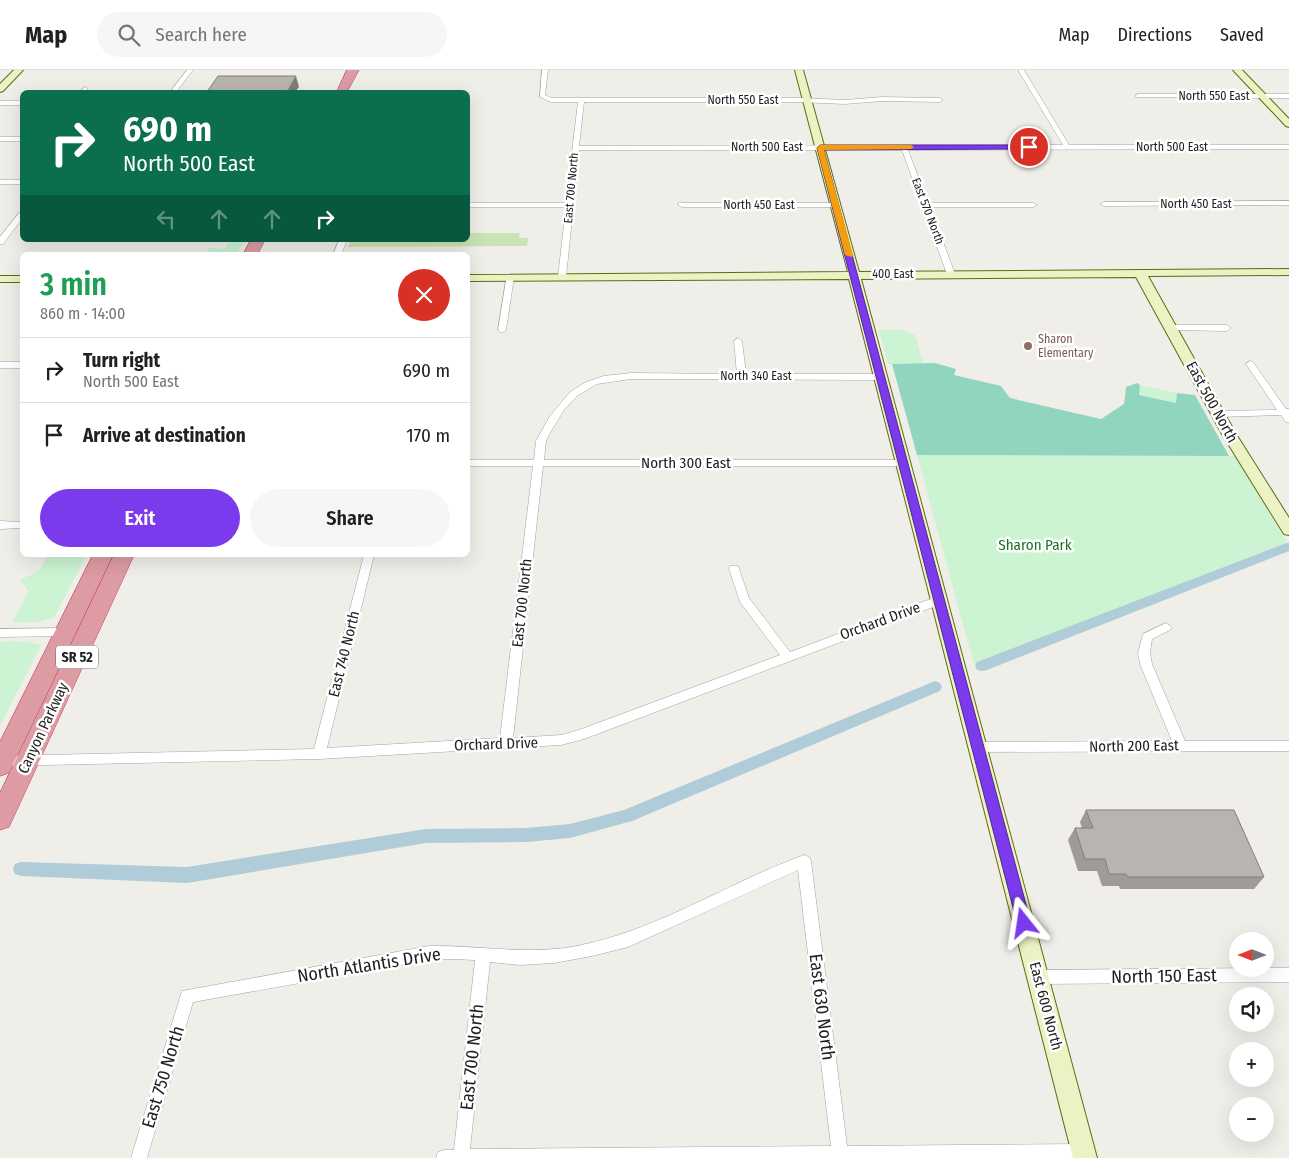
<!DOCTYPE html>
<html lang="en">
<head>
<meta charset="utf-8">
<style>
  :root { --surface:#fff; --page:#f6f6f6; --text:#202124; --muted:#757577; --line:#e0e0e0; --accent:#7c3aed }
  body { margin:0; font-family:"Fira Sans Condensed",sans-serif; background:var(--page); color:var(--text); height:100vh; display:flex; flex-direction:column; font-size:19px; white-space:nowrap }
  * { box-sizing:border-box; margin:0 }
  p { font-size:16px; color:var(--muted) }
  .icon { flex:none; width:28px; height:28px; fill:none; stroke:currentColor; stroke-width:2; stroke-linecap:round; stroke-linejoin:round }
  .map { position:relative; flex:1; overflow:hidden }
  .details { position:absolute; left:20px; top:182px; width:450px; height:305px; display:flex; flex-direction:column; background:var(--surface); border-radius:8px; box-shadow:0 5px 20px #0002 }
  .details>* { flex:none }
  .top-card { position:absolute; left:20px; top:20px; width:450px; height:152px; border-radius:8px; box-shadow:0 5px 20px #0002; background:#0b6e4f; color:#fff; overflow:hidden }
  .needle { width:32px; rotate:270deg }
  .tools { position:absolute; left:1229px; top:862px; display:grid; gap:10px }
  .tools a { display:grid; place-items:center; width:45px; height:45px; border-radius:50%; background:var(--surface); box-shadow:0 5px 20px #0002; font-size:25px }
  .pin { position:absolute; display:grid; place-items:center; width:42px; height:42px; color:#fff; margin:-21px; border:2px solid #fff; border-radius:50%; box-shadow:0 1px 5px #0007 }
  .me { position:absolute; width:55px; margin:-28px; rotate:345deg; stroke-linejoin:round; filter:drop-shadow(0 0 4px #0008) }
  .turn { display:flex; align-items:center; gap:18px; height:105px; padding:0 20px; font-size:22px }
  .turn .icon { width:65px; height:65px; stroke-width:2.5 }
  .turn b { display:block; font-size:35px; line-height:42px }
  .lanes { display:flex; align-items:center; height:48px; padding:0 20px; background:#0003; justify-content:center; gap:25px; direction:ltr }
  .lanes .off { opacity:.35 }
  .round { display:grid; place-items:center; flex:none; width:52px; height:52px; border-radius:26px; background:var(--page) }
  .summary { display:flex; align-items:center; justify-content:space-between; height:85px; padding:0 20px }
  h1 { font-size:30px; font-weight:600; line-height:38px; color:#1e9e55 }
  .action { display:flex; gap:10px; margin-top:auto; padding:10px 20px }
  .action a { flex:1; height:58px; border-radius:30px; background:var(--accent); color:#fff; font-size:20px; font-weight:600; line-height:58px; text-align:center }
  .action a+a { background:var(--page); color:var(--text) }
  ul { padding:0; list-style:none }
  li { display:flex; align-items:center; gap:15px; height:65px; padding:0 20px; border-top:1px solid var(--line) }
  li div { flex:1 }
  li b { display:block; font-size:19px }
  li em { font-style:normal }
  header { display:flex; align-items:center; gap:30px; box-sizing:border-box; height:70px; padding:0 25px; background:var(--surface); border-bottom:1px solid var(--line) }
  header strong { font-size:24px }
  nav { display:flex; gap:28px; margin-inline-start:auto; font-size:18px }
  .search { width:350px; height:45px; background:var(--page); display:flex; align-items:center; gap:12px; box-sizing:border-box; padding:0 18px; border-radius:28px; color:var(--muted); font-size:19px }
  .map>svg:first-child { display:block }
  .grass { fill:#c9e3b5 }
  .park { fill:#ccf3d2 }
  .pitch { fill:#91d5bf }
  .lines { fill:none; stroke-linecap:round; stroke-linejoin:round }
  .canal { fill:#afccd8; fill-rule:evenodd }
  .street-casing { stroke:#a2a2a2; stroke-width:1 }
  .secondary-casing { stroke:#5d6c13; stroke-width:2 }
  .highway-casing { stroke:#c63e64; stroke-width:1 }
  .street { fill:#fff; fill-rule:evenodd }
  .secondary { fill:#edf2c4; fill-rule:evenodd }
  .highway { fill:#dd9ba3; fill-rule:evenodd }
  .wall { fill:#9f9b96 }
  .shaded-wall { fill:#827e7a }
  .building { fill:#b9b4af; stroke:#827e7a }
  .route { fill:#7c3aed; stroke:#51269a }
  .slow { fill:#f59e0b }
  .education-dot { fill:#8d6e63; stroke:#fff; stroke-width:2 }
  .labels { text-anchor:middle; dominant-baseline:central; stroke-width:5; stroke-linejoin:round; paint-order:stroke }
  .far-street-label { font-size:12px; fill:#212121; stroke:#fff }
  .far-education-label { font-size:12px; fill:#785e54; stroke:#fff; text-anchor:start }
  .shield { fill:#fff; stroke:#646464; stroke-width:1 }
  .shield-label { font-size:14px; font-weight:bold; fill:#212121 }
  .street-label { font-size:15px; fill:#212121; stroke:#fff }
  .park-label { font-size:15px; fill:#1a7327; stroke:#fff }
  .near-street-label { font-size:18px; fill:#212121; stroke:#fff }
</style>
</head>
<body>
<header>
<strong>Map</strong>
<div class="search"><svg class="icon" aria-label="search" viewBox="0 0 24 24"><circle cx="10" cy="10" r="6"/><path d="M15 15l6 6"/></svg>Search here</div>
<nav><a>Map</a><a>Directions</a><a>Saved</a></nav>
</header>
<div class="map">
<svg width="1289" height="1088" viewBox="0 0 1289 1088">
  <rect width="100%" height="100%" fill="#f0eee9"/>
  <path class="grass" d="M468 163H520L519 168H528L527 176 348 177 351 170H468Z"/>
  <g class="park">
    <path d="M230 170H245L236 185H205L209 178 225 179Z"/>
    <path d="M879 260H903L915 265 923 293 888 294Z"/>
    <path d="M1140 315 1177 323 1176 333 1139 325Z"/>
    <path d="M917 385 1235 386 1287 472 974 595Z"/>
    <path d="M48 485H86L54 548 37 552H12L29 521 20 510 39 501Z"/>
    <path d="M2 571 28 572 41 575 0 656V574Z"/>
  </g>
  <path class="pitch" d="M935 293 956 299 954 305 1001 316 1010 328 1101 349 1124 334 1126 317 1137 313 1140 315 1139 325 1176 333 1177 323 1195 325 1229 386 917 385 892 294Z"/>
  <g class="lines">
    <g class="canal">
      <path d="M1286 473H1289V481L987 600 982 601 977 600 975 596 977 592Z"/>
      <path d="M935 611 940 613 942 617 940 621 632 751 570 768 526 772 426 773 187 813 21 806 15 804 13 799 15 794 21 792 187 797 426 759 526 758 570 754 624 740Z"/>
    </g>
    <g class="street-casing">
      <g id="street">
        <path d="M187 0H193L176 22H170Z"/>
        <path d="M542 0H548L545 25 552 28H799L845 30 882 27 940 28 943 30 940 32 882 31 845 34 799 32H584L579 76 1063 75 1018 0H1024L1069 75H1289V79L908 80 928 133H1033L1037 135 1033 137H930L955 204 951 206 947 204 902 80H579L566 207 562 209 558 207 566 137H468V133H566L578 32H551L540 27Z"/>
        <path d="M85 17 88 19 85 22H79Z"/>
        <path d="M1138 24H1289V28L1136 27V25Z"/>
        <rect x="0" y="31" width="22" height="4"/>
        <rect x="0" y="67" width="22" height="4"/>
        <rect x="0" y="110" width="22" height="4"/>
        <path d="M1289 131V135L1104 136 1100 134 1104 132Z"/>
        <path d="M679 133H836L840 135 836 137H682L678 135Z"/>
        <path d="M19 143H22V149L3 174H0V167Z"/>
        <path d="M339 170H347L341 185H333Z"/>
        <path d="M507 205 514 207 506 260 502 263 498 260Z"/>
        <path d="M1172 255H1227L1231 258 1227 261 1169 260 1168 258Z"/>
        <path d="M738 268 742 271 746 304H881L885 307 881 310 631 309 597 314 577 326 564 340 550 363 546 371 544 390H904L909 393 904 396H543L513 668 561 665 579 660 780 585 740 532 729 499 730 496H738L749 528 790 582 936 527H944L946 530 944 533 584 669 561 675 319 689 0 696V686L314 679 364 485H374L327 678 500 668 533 396H468V390H534L536 371 550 346 570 322 586 312 604 306 631 303 737 304 734 271Z"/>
        <path d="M1250 291 1253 292 1286 339H1289V353L1286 352 1281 345 1218 347 1213 344 1218 341 1277 340 1246 294Z"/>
        <rect x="0" y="292" width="22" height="6"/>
        <path d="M0 451 22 452V458L0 459Z"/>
        <path d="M1166 553 1172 557 1170 560 1152 569 1150 583 1152 594 1185 671H1289V681L978 682 974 681 972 677 974 673 978 672 1172 671 1140 594 1138 583 1143 564Z"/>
        <path d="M65 558 69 559 71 562 69 565 65 566 0 567V559Z"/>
        <path d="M804 785 809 787 811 791 847 1076 1083 1074 1089 1076 1091 1082 1089 1088H436L438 1082 444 1080H454L475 890 453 889 429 890 193 932 147 1088H131L182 921 429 876C475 875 519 884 565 878 651 865 724 814 804 785ZM798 800 831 1076 470 1079 490 892 520 895 554 893 592 886 628 877Z"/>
        <path d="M1265 898H1289V912L1038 914 1033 912 1031 907 1033 902 1038 900Z"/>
      </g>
    </g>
    <g class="secondary-casing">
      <g id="secondary">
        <path d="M14 0H23L3 21 0 22V14Z"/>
        <path d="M795 0H803L859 202 1289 199V205L1148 206 1236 364 1289 448V465L1284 464 1222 364 1136 207 861 209 1097 1088H1073L849 209 468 211V205L848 202Z"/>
        <path d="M1233 0H1242L1289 49V57L1286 56Z"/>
        <rect x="0" y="206" width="22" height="6"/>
      </g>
    </g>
    <g class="highway-casing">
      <g id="highway">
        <path d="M347 0H359L347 22H337Z"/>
        <path d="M251 170H265L257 185H243Z"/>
        <path d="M93 485H113L9 703 0 706V672Z"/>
        <path d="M114 485H134L9 757 0 760V723Z"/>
      </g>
    </g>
    <use href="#street" class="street"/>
    <use href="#secondary" class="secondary"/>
    <use href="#highway" class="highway"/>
  </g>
  <path class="wall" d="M1086 740 1264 807 1254 819H1120L1119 816H1102L1097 801H1078L1068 770 1075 758H1082L1080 752Z"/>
  <path class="shaded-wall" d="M296 6 299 17 295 22H287Z"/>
  <g class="building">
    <path d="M218 6H296L287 22H207Z"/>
    <path d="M1086 740H1234L1264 807H1128L1126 804H1109L1105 789H1085L1075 758H1093Z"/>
  </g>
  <path class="route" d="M820 75H1029L1032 77 1029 79 824 80 1031 853 1029 858 1024 860 1019 858 1017 853 817 78Z"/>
  <path class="slow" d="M820 75H911L914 77 911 79 824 80 853 185 852 187 845 185 817 78Z"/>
  <circle class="education-dot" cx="1028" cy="276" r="5"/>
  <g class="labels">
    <g class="far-street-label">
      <text x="1214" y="26">North 550 East</text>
      <text x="743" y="30">North 550 East</text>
      <text x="767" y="77">North 500 East</text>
      <text x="1172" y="77">North 500 East</text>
      <text transform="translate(571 118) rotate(-85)">East 700 North</text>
      <text x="1196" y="134">North 450 East</text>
      <text x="759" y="135">North 450 East</text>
      <text transform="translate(928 141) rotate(69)">East 570 North</text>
      <text x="893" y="204">400 East</text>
      <text x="756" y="306">North 340 East</text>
    </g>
    <g class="far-education-label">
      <text x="1038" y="269">Sharon<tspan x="1038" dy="14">Elementary</tspan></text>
    </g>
    <rect class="shield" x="56" y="575.5" width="42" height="23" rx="4"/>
    <g class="shield-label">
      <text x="77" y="587">SR 52</text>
    </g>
    <g class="street-label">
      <text transform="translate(1212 332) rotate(61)">East 500 North</text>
      <text x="686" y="393">North 300 East</text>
      <text transform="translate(522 533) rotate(-84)">East 700 North</text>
      <text transform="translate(880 551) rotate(-20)">Orchard Drive</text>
      <text transform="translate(344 584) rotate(-76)">East 740 North</text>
      <text transform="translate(43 658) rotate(-65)">Canyon Parkway</text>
      <text transform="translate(496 674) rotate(-2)">Orchard Drive</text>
      <text transform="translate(1134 676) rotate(-1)">North 200 East</text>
      <text transform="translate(1046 936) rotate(75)">East 600 North</text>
    </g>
    <g class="park-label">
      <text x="1035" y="475">Sharon Park</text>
    </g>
    <g class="near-street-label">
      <text transform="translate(369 895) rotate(-9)">North Atlantis Drive</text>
      <text transform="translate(1164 906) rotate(-1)">North 150 East</text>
      <text transform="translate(822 937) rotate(83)">East 630 North</text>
      <text transform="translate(472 987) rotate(-84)">East 700 North</text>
      <text transform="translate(163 1007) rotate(-73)">East 750 North</text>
    </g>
  </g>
</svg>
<div class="tools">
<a><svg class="needle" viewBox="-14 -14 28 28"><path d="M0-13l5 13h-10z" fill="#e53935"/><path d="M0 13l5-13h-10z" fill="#757577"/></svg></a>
<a><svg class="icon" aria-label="sound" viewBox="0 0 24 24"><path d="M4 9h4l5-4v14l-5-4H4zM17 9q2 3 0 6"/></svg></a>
<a>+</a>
<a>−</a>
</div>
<div class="pin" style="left:1029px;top:77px;background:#d93025"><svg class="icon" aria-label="arrive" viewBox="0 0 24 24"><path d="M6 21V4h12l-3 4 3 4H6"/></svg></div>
<svg class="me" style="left:1024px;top:853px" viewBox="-20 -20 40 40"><path d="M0-17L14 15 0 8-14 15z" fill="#7c3aed" stroke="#fff" stroke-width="4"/></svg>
<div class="top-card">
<div class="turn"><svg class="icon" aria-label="right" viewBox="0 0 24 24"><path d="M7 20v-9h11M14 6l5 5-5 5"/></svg><div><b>690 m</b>North 500 East</div></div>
<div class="lanes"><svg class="icon off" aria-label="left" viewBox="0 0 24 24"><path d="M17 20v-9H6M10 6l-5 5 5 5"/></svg><svg class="icon off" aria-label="ahead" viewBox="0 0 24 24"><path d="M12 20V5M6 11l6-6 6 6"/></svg><svg class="icon off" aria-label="ahead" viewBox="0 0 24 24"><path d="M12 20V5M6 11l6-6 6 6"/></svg><svg class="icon" aria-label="right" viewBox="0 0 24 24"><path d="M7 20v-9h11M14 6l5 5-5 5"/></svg></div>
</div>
<section class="details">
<div class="summary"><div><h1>3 min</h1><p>860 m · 14:00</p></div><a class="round" style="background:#d93025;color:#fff"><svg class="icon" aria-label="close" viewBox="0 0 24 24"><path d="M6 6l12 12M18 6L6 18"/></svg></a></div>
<ul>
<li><svg class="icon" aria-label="right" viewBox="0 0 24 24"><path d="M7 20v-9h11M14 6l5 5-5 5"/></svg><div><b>Turn right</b><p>North 500 East</p></div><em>690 m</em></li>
<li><svg class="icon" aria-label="arrive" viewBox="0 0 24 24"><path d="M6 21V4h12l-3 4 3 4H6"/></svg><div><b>Arrive at destination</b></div><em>170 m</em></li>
</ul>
<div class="action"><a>Exit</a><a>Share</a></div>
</section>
</div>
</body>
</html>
